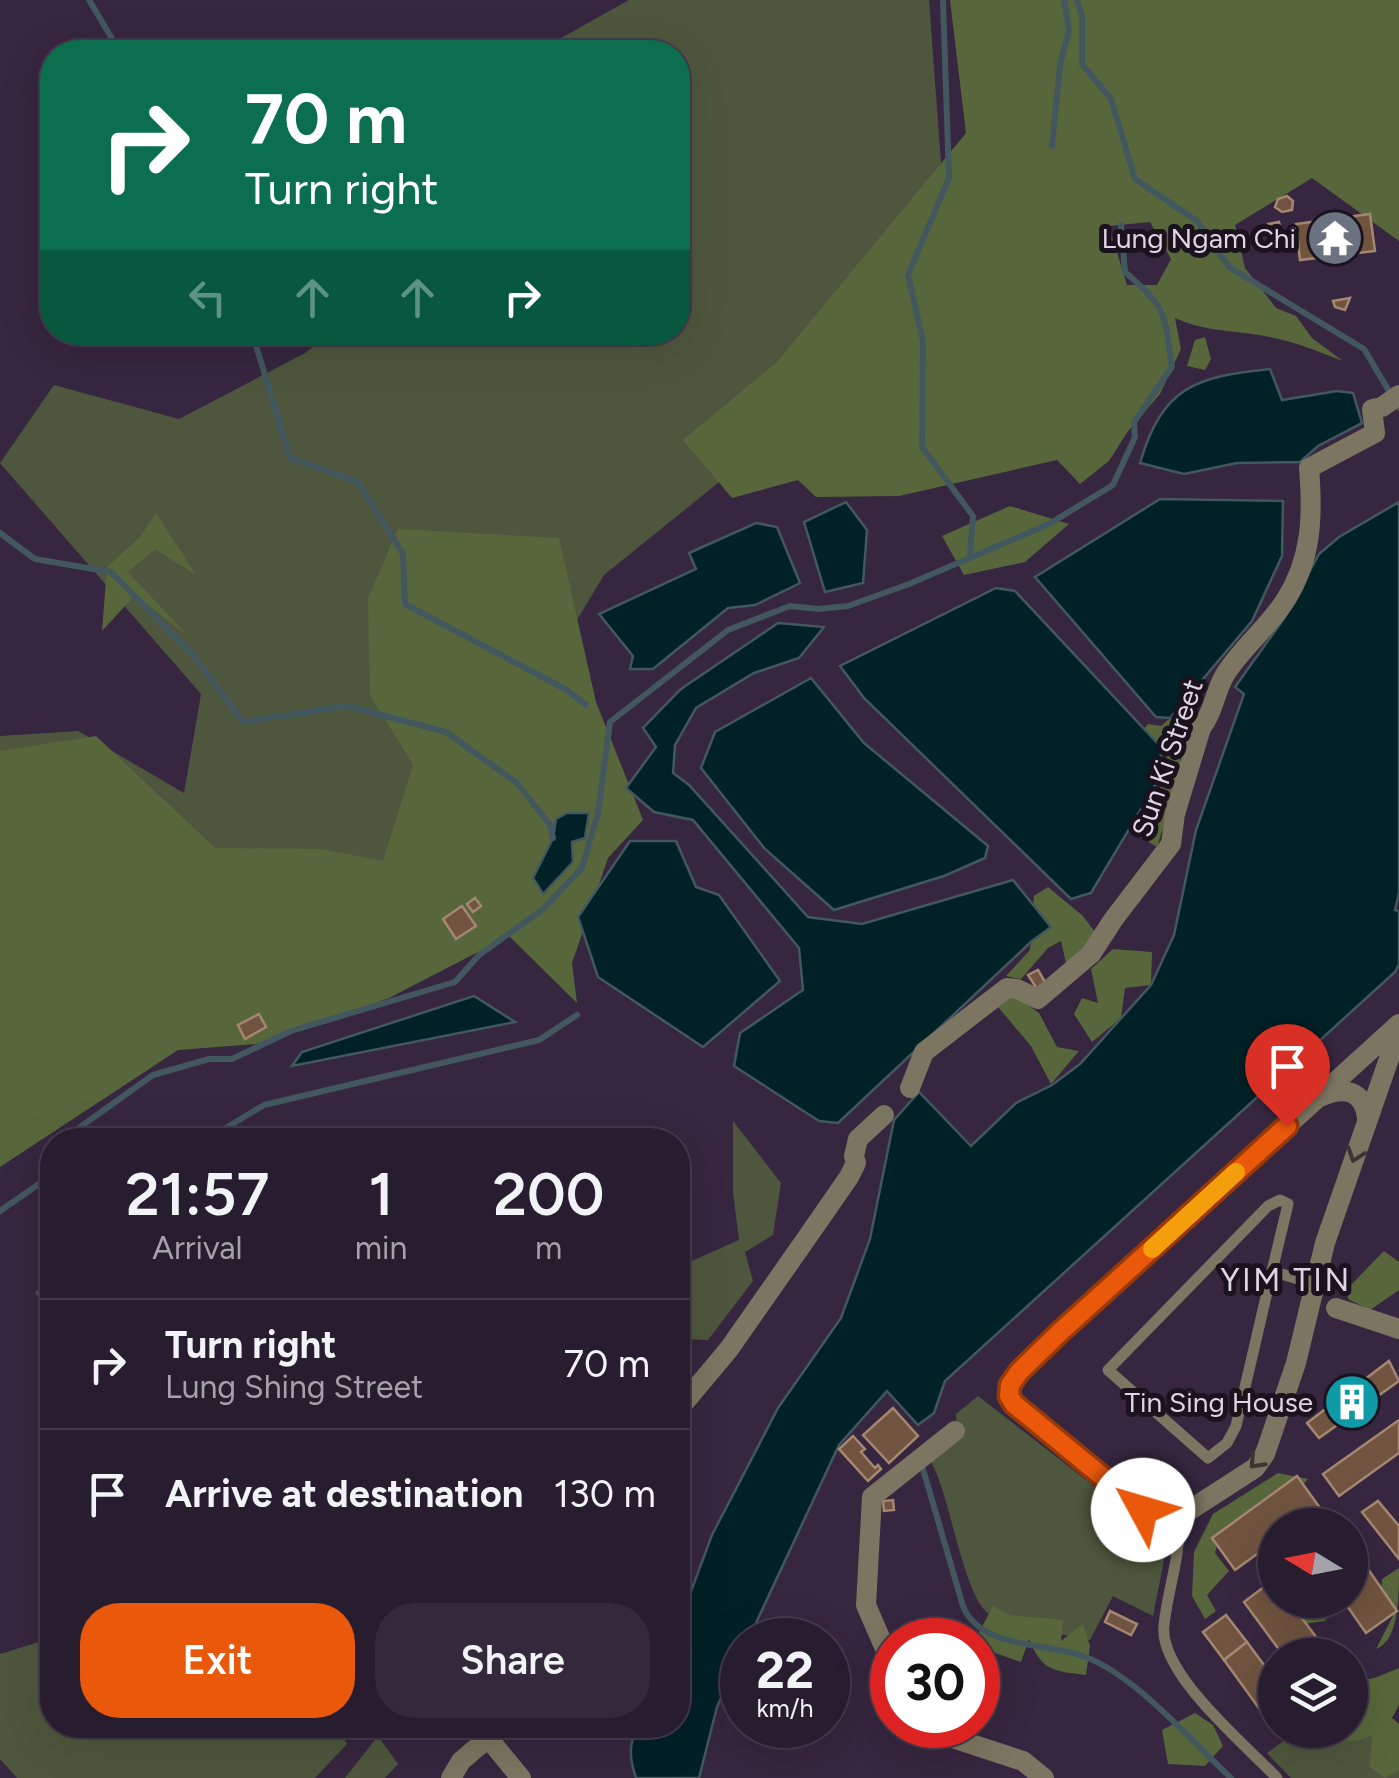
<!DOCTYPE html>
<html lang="en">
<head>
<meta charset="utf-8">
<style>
  :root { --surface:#281c2f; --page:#34293b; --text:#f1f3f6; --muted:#a5a1aa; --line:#443a4b; --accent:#ea580c }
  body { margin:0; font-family:Figtree,sans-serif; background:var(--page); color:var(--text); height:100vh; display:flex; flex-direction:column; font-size:38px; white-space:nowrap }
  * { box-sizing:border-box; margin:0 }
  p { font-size:32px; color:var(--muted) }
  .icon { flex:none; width:55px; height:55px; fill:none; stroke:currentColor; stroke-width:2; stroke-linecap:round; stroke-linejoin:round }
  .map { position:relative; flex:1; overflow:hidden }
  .details { position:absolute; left:40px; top:1128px; width:650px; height:610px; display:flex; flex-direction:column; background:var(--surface); border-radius:40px; box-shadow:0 10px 40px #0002,0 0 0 2px var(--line) }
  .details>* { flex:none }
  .guide { position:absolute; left:40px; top:40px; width:650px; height:305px; border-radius:40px; box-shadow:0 10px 40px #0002,0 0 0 2px var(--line); background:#0b6e4f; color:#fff; overflow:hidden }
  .needle { width:65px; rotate:280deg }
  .tools { position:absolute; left:1258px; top:1508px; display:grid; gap:20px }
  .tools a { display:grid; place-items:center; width:110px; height:110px; border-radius:50%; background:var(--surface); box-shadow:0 10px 40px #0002,0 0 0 2px var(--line); font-size:50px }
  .speed { position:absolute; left:720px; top:1618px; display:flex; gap:20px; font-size:50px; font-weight:700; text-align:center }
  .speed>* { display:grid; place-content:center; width:130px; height:130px; border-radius:50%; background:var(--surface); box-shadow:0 10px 40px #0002,0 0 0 2px var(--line); line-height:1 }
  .speed small { font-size:25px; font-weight:400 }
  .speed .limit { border:15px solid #d22; background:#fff; color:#111 }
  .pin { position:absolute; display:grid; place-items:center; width:85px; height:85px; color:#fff; margin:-102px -42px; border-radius:50% 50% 50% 0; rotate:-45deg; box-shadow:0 0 10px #0007 }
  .pin .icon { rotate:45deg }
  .me { position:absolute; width:110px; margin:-55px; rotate:309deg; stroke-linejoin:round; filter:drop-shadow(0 0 8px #0008) }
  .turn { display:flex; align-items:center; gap:35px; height:210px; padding:0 40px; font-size:45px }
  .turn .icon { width:130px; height:130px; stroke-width:2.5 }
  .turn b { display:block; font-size:70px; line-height:85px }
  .lanes { display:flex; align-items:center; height:95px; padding:0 40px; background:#0003; justify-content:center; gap:50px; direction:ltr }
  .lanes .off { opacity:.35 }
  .eta { display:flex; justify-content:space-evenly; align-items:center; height:170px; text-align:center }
  .eta b { font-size:60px; font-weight:600; line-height:70px }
  .primary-button { display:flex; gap:20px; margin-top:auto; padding:20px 40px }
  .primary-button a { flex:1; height:115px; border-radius:40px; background:var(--accent); color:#fff; font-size:40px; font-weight:600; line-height:115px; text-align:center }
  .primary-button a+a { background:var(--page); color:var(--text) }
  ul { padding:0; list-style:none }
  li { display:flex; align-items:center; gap:30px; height:130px; padding:0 40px; border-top:2px solid var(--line) }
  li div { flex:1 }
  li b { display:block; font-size:38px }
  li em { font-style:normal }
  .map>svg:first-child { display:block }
  .green { fill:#4e573d }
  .forest { fill:#58673b; fill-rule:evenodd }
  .water { fill:#002126; stroke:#43575f; stroke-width:2.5 }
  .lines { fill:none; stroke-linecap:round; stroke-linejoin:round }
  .stream { stroke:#43575f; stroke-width:6 }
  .building { fill:#70543f; stroke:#a58771; stroke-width:2.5 }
  .lane { stroke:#7c7561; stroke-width:11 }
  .street { stroke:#7c7561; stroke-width:20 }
  .oneway { stroke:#3c3535 }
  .route-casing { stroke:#983908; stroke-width:25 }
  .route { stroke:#ea580c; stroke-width:18 }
  .slow { stroke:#f59e0b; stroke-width:18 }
  .labels { text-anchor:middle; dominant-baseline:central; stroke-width:10; stroke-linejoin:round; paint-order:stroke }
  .poi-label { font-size:28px; fill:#dfd5e5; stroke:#1a131e; text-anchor:end }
  .street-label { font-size:28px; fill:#dfd5e5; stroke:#1a131e }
  .quarter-label { font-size:32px; letter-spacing:2.5px; fill:#dfd5e5; stroke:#1a131e }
</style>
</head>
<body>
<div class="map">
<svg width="1399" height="1778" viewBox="0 0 1399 1778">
  <rect width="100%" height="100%" fill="#36263f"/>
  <g class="green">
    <path d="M629 0H929L941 163 723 479 604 575 428 868 0 1093V736L78 731 184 793 201 694 0 463 54 385 179 419 305 353 332 333 678 332V52H536Z"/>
    <path d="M733 1121 781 1183 773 1235 745 1252 753 1281 708 1340 686 1339 678 1351V1267L739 1240 733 1192Z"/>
    <path d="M978 1396 1161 1538 1165 1555 1153 1616 1113 1596 1090 1640C1059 1633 1021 1631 992 1616 963 1602 951 1494 930 1460L958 1435 956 1414Z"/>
    <path d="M52 1638V1725H335L347 1744 315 1778H17L0 1759V1654Z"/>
    <path d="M1399 1729V1778H1291L1267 1753 1299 1730Z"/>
    <path d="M378 1736 398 1764 385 1778H345Z"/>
  </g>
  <g class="forest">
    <path d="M950 0H1399V241L1312 178 1235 225 1245 268 1276 308 1296 316 1312 338 1343 361C1313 349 1284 338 1252 334 1224 330 1201 330 1175 318L1181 349 1160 394 1128 431 1109 461 1080 484 1057 460 899 496 816 497 798 480 732 498 683 440 777 362 966 133ZM1150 222 1171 259 1157 285H1127L1109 226Z"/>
    <path d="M1205 337 1211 359 1205 370 1187 366 1195 340Z"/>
    <path d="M1010 506 1069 524 1025 562 964 575 942 536Z"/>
    <path d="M156 513 196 575 155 549 128 572 188 636 135 595 102 631 107 567 140 537Z"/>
    <path d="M398 529 559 538 596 702 643 820 608 858 572 963 577 1003 509 936 389 998 312 1026 256 1044 178 1050 0 1167V751L96 736 215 848 321 849 383 861 413 765 370 695 368 598Z"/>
    <path d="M1192 699 1174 734 1182 767 1157 847 1137 835 1162 784 1167 755 1137 738 1148 724 1161 726Z"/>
    <path d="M1048 887 1083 916 1095 932 1091 962 1066 963 1061 941 1048 948 1021 979 1006 976 1030 950 1034 896Z"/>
    <path d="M1113 949 1152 952 1151 985 1125 988 1121 1018 1092 1042 1074 1014 1082 998 1098 1003 1091 969Z"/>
    <path d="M1013 994 1039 1013 1057 1047 1079 1051 1051 1084 1031 1046 998 1007Z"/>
    <path d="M1384 1251 1399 1262V1290L1370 1310 1348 1299V1288Z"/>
    <path d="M1278 1473 1308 1479 1294 1494 1219 1537 1215 1553 1229 1571 1207 1595 1216 1611 1205 1619 1192 1596 1194 1552 1213 1514Z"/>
    <path d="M1399 1568C1399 1596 1399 1641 1376 1649L1393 1616 1380 1601 1382 1579Z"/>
    <path d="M1319 1600H1332L1333 1609 1325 1621 1297 1625 1290 1616 1309 1610Z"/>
    <path d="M993 1606 1009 1615 1063 1620 1061 1641 1083 1624 1090 1646 1086 1675C1053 1671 1042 1671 1029 1639L1021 1662 978 1647 975 1640Z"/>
    <path d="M1399 1668V1705L1392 1718 1399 1724V1770L1385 1778 1370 1767 1372 1736 1355 1741 1326 1739 1317 1730H1350V1683L1374 1678Z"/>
    <path d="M1195 1713 1213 1725 1223 1746 1205 1766 1168 1764 1162 1730Z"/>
  </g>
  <g class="water">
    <path d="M1270 369 1282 400 1337 391 1353 393 1362 423 1318 446 1300 462 1237 463 1184 474 1140 463C1163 386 1195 377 1270 369Z"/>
    <path d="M1160 499 1283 501 1282 556 1252 621 1170 718 1156 717 1035 577Z"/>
    <path d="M846 502 867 530 863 583 825 592 804 522Z"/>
    <path d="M1399 502V893L1395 910 1399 911V964L1395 972 945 1381 934 1413 918 1425 887 1391 839 1445 748 1640H742V1652L717 1707 699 1778H636C629 1758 629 1745 637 1725H678V1626L712 1535 778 1408 841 1318 870 1239 894 1120 919 1092 971 1146 1016 1103 1052 1085 1080 1064 1151 985 1174 935 1196 830 1244 694 1235 687 1285 617 1319 554 1339 537Z"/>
    <path d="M756 523 777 527 800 583 755 605 728 608 653 669H630L633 656 599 614 696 569 689 553Z"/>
    <path d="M996 588 1015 591 1160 746 1162 774 1091 893 1071 899 864 698 840 666Z"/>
    <path d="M778 623 824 627 799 658 754 673 696 708 675 745 673 773 689 785 808 917 862 924 1013 880 1051 927 1032 941 838 1123 819 1121 734 1066 740 1033 803 990 799 948 693 820 654 812 626 788 656 747 643 728 681 689Z"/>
    <path d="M811 678 864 743 988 846 985 858 944 876 834 910 765 849 701 768 715 732Z"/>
    <path d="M567 813H589L585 838 572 842 573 862 543 894 533 878 553 838 556 819Z"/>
    <path d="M630 841H676L696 887 719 895 780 981 703 1047 598 977 578 917Z"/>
    <path d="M474 996 515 1022 292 1066 302 1052Z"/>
  </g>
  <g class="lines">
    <g class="stream">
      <path d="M89 0 120 52"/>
      <path d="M943 0 949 178 908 275 923 341 922 447 973 516 970 556"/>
      <path d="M1077 0 1082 16V64L1111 99 1135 179 1197 221 1229 267 1364 349 1399 408"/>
      <path d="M1052 146 1060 65 1069 30 1064 0"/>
      <path d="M252 332 290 458 358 482 403 554 405 604 565 689 586 705"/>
      <path d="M0 533 35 559 111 572 195 657 243 722 347 706 446 732 517 783 550 825 553 838"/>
      <path d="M62 1140 153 1075 209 1059H232L291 1031 455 982 479 955 542 910 582 868 598 813 610 722 728 630 790 606 818 609 848 606 909 584 1049 524 1113 485 1135 437 1134 422 1172 367C1164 313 1168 309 1125 272L1121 225"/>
      <path d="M206 1140 264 1105 539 1040 577 1015"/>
      <path d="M0 1211 52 1175"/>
      <path d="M39 1293 52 1277"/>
      <path d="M923 1469 963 1606C979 1648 1044 1643 1080 1655 1133 1672 1190 1740 1231 1778"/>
    </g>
  </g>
  <g class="building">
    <path d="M1287 196 1293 201 1292 210 1282 212 1275 207 1278 199Z"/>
    <path d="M1370 214 1375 251 1300 260 1296 224Z"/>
    <path d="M1279 222 1282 233 1269 236 1268 224Z"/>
    <path d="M1350 298 1345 310 1335 307 1333 301Z"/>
    <path d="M475 898 481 906 473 912 467 904Z"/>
    <path d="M462 906 476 926 456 939 443 919Z"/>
    <path d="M1038 970 1048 987 1039 992 1028 975Z"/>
    <path d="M259 1014 266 1027 245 1039 238 1025Z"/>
    <path d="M1389 1361 1399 1381 1319 1438 1307 1423Z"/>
    <path d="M893 1408 918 1436 889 1463 863 1435Z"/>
    <path d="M1399 1420V1453L1339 1496 1323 1474Z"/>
    <path d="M853 1436 865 1449 861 1452 875 1468 878 1465 881 1469 868 1481 839 1449Z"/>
    <path d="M1297 1476 1320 1508 1297 1525H1275V1541L1235 1570 1212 1538Z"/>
    <path d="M893 1500 894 1510 884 1511 883 1501Z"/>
    <path d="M1378 1501 1399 1526V1559L1362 1512Z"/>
    <path d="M1350 1543 1397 1611 1366 1633 1343 1600H1350Z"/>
    <path d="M1273 1580 1275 1600H1288L1320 1642 1303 1655H1283L1244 1602Z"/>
    <path d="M1110 1611 1137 1624 1131 1635 1105 1622Z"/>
    <path d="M1226 1615 1247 1642 1224 1660 1203 1632Z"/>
    <path d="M1247 1642 1275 1680 1274 1729 1224 1660Z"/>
  </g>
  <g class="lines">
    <g class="lane">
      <path d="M1272 1271 1288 1204 1280 1200 1268 1206 1108 1370 1208 1458 1227 1443 1236 1426 1272 1271 1314 1284"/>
      <path d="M1179 1517C1181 1557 1168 1587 1164 1625 1158 1673 1246 1745 1277 1778"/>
    </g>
    <g class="street">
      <path d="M1399 1024 1058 1334C1040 1351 1012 1370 1009 1396L1014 1404 1152 1516 1179 1517 1255 1468 1265 1454 1296 1363 1325 1243 1399 1030"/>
      <path d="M910 1088 924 1052 1007 988 1017 989 1038 999 1091 954 1113 920 1171 844 1175 814 1201 728C1214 712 1215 690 1226 673 1243 647 1268 627 1285 601 1312 559 1313 516 1309 468L1375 433 1372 409 1382 407 1399 395"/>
      <path d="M1322 1096C1345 1086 1364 1091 1367 1118"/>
      <path d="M1336 1308 1399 1329"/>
      <path d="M678 1410 729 1349 806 1239 849 1177 856 1163 854 1156 858 1139 884 1115"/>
      <path d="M892 1682 889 1658 866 1605 872 1497 955 1431"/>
      <path d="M913 1725 1023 1761 1044 1778"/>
      <path d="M488 1738 521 1778"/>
      <path d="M451 1778 461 1761 488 1738 486 1725"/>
    </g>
  </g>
  <defs><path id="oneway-chevron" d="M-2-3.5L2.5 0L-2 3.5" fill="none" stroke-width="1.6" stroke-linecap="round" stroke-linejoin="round" transform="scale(2.5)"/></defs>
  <g class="oneway">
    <use href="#oneway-chevron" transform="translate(1355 1155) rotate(109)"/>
    <use href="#oneway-chevron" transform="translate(1256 1462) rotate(133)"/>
  </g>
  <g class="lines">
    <g class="route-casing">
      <path id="route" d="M1143 1510 1014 1404 1009 1396 1010 1385 1019 1372 1058 1334 1287 1126"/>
    </g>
    <use href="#route" class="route"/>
    <path class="slow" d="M1152 1249 1236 1172"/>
  </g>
  <defs>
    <g id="temple-disc" transform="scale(2.875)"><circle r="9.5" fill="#6b7280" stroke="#1a131e"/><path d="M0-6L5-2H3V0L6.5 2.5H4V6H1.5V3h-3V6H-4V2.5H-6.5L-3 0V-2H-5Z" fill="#fff"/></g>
    <g id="building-disc" transform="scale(2.875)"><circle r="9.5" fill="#0f9aa8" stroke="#1a131e"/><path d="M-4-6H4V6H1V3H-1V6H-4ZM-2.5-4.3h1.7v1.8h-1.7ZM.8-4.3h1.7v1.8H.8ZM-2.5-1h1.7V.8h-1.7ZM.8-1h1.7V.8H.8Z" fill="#fff"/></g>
  </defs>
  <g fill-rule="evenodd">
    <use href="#temple-disc" x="1335" y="238"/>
    <use href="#building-disc" x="1352" y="1402"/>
  </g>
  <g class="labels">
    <g class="poi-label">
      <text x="1296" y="238">Lung Ngam Chi</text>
      <text x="1313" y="1402">Tin Sing House</text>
    </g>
    <g class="street-label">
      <text transform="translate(1167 758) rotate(-71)">Sun Ki Street</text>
    </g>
    <g class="quarter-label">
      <text x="1286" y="1280">YIM TIN</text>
    </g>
  </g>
</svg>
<div class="tools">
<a><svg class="needle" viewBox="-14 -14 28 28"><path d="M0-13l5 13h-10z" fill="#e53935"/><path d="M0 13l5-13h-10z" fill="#a5a1aa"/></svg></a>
<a><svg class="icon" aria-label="layers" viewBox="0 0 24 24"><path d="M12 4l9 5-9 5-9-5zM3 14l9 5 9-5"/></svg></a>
</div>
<div class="speed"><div>22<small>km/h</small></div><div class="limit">30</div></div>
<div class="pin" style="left:1287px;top:1126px;background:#d93025"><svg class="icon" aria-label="arrive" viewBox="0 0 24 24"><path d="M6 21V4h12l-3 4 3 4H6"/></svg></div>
<svg class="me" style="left:1143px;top:1510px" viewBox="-20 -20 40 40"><circle r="19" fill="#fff"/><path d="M0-13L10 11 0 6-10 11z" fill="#ea580c"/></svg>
<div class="guide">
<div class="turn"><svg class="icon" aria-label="right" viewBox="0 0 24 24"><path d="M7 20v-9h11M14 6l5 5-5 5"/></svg><div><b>70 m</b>Turn right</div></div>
<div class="lanes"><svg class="icon off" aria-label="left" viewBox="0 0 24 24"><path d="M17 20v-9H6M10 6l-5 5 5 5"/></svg><svg class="icon off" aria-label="ahead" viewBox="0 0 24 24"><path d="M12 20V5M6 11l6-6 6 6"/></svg><svg class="icon off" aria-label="ahead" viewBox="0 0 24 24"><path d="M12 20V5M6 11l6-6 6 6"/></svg><svg class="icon" aria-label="right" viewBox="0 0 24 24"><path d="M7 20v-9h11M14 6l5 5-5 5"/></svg></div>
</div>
<section class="details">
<div class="eta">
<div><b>21:57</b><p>Arrival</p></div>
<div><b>1</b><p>min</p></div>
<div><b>200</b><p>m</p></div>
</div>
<ul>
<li><svg class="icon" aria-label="right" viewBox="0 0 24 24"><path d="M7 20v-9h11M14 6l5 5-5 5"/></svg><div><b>Turn right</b><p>Lung Shing Street</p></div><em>70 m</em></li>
<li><svg class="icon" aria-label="arrive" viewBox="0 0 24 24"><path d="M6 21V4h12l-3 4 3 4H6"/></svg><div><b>Arrive at destination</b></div><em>130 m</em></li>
</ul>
<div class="primary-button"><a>Exit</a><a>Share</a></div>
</section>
</div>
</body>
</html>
